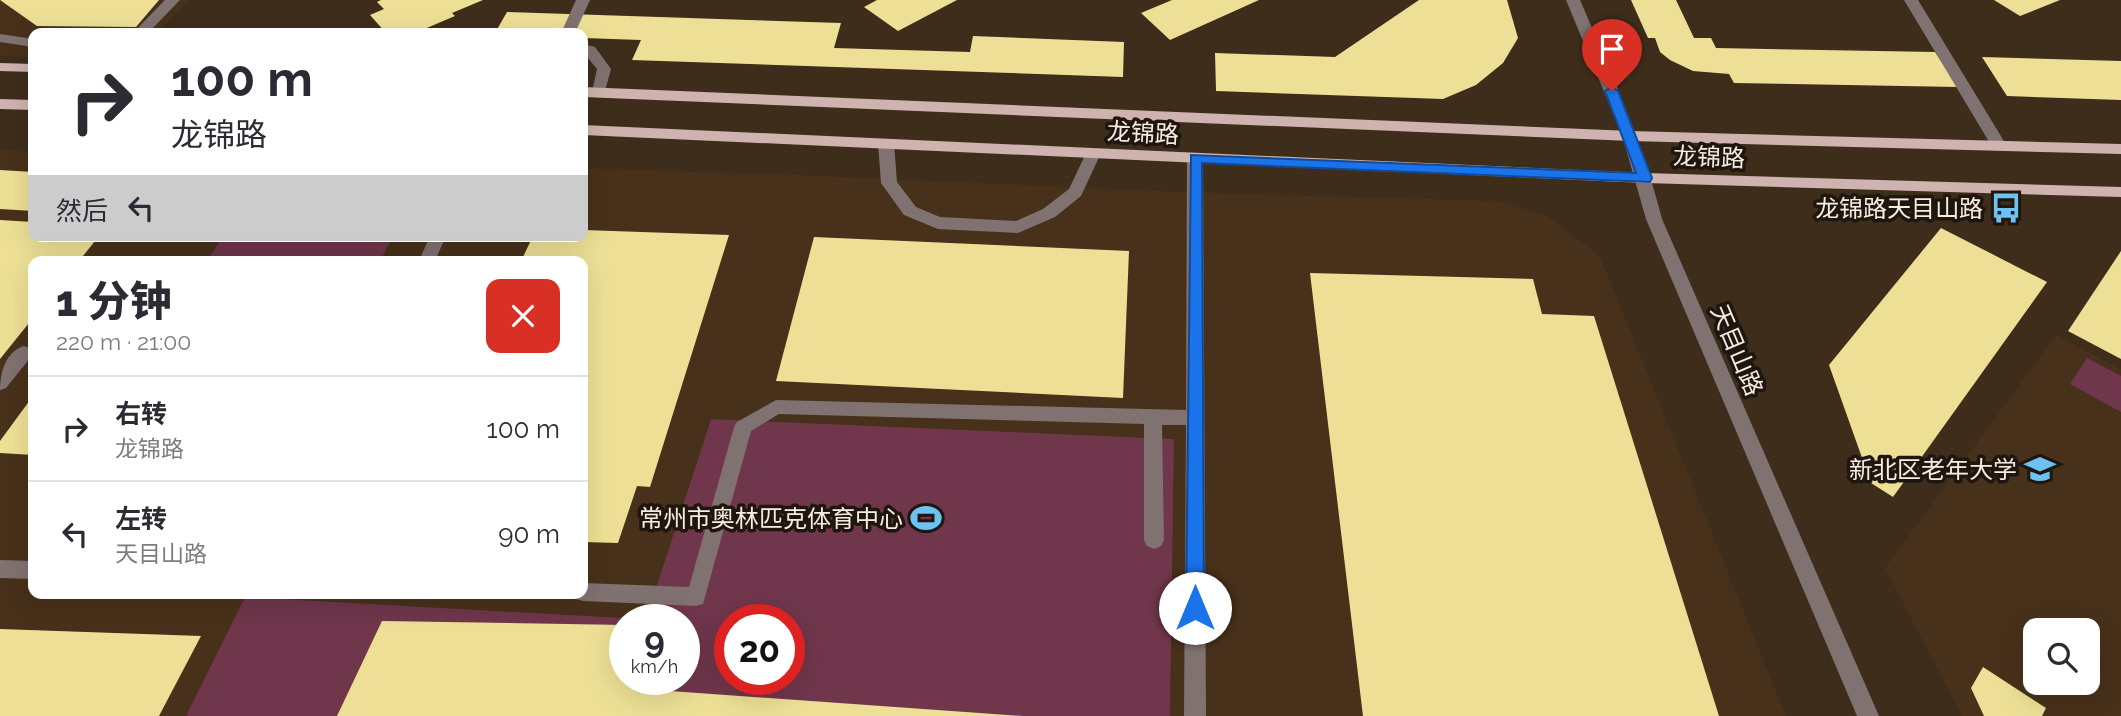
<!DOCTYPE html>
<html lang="zh">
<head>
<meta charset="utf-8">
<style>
  :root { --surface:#fff; --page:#f7f7f7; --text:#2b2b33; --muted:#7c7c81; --line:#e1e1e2 }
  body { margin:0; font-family:Raleway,"Noto Sans SC",sans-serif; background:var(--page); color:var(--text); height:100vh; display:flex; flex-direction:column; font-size:26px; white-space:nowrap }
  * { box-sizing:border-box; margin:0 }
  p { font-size:23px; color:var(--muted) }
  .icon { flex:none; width:38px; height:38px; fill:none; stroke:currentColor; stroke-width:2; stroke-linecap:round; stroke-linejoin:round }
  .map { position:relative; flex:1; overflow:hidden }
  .sheet { position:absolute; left:28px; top:256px; width:560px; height:343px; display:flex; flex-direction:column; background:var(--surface); border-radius:14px; box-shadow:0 7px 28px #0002 }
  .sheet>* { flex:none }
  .top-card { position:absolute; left:28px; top:28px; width:560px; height:214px; border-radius:14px; box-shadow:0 7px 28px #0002; background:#fff; color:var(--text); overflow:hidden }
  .controls { position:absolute; left:2023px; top:618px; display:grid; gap:14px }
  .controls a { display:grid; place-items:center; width:77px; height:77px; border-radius:14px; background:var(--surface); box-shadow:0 7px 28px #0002; font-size:35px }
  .speed { position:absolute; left:609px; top:604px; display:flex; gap:14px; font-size:35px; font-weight:700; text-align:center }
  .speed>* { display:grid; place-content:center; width:91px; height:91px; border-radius:50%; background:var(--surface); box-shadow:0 7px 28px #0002; line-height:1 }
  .speed small { font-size:18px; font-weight:400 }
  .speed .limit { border:10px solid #d22; background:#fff; color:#111 }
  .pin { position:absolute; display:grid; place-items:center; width:60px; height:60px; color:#fff; margin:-72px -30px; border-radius:50% 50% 50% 0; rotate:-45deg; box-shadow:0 0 7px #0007 }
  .pin .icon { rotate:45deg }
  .me { position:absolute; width:77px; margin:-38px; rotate:0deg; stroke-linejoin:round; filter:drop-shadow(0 0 5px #0008) }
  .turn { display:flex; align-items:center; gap:24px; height:147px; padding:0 28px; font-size:32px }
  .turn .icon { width:91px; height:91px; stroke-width:2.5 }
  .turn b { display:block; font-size:49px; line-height:60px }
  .then { display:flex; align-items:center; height:66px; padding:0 28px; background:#0003; gap:14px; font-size:26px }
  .round { display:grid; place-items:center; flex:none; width:74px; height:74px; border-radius:14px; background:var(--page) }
  .headline { display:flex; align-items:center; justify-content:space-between; height:119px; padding:0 28px }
  h1 { font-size:42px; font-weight:800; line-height:52px }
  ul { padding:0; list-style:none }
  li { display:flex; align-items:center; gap:21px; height:105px; padding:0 28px; border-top:2px solid var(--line) }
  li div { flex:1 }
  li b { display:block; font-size:26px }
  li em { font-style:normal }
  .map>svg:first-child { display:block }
  .built { fill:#48311a; fill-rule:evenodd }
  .green { fill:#70364c; fill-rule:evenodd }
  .building { fill:#ede096 }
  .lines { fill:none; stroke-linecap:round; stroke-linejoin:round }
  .minor { fill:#807270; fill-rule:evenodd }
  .major { fill:#cfb3ae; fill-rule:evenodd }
  .route { fill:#1a73e8; stroke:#114b97; stroke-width:2 }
  .labels { text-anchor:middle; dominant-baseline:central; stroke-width:7; stroke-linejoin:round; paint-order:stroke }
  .street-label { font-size:24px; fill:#f8ece1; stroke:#1f170f }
  .poi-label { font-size:24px; fill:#f8ece1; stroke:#1f170f; text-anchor:end }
</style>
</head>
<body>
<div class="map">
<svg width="2121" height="716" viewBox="0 0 2121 716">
  <rect width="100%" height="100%" fill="#3e2d1b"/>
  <g class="built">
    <path d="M0 0H189L158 33H33V57L0 56Z"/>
    <path d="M0 150 33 151V236H583V168L798 175 1179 192 1497 201 1547 216 1600 256 1786 716H1170L1174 439 711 419 646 619 246 597 186 716H0ZM33 261H583V593H33Z"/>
    <path d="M2056 335 2121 369V716H1962L1885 568ZM2035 630H2088V682H2035Z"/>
  </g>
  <g class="green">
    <path d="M223 236H230L390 242 380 261H207Z"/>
    <path d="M2087 358 2121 376V412L2070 384Z"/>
    <path d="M711 419 1174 439 1170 716H186L245 597 641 619 625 620V679H684V620L646 619ZM730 620H789V679H730Z"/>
  </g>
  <g class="building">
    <path d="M0 0H159L136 27 37 26Z"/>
    <path d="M381 0H483L452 13 455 16 415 33H386L370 15 384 9 377 2Z"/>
    <path d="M877 0H957L898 31 864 7Z"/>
    <path d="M1172 0H1259L1170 40 1141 13Z"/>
    <path d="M1419 0H1507L1518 38 1503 63 1476 85 1443 99 1216 91 1215 53 1335 57Z"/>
    <path d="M1631 0H1676L1694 38H1711L1716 48 1935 52 1958 87 1734 83 1729 74 1693 71 1670 60 1660 52 1655 38H1648Z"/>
    <path d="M1994 0H2060L2020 16Z"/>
    <path d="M507 12 841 23 834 48 970 52 973 36 1124 42 1123 77 632 60 641 40 583 38V33H495Z"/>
    <path d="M1982 57 2121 61V100L2007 96Z"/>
    <path d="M0 170 33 172V211L0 209Z"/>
    <path d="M0 220 33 222V236H99L79 261H33V318L0 359Z"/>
    <path d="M1941 228 2047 282 1893 497 1871 483 1829 365Z"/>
    <path d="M583 230 729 235 650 487 637 486 618 543 583 542V261H495L497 256 523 257 533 236H583Z"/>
    <path d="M814 237 1129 251 1123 398 776 381Z"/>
    <path d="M2121 251V359L2068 331Z"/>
    <path d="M1310 273 1533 279 1542 314 1594 316 1719 716H1363Z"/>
    <path d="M33 396V455L0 453V441Z"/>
    <path d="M382 621 625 625V679H674L670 691 1023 716H337Z"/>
    <path d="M0 629 201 636 159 716H0Z"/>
    <path d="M1983 667 2046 708 2042 716H1984L1971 688Z"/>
  </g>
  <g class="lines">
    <g class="minor">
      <path d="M165 0H180L148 33H133Z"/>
      <path d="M576 0H590L575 33H561Z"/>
      <path d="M1566 0H1580C1611 72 1643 143 1662 219L1879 716H1857L1646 219 1622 135Z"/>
      <path d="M1904 0H1918L2007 146 2004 150H1994Z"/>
      <path d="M0 34 33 39V47L0 42Z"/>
      <path d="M583 44 595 47 611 69 604 95H594L592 92 597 69 583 52Z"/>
      <path d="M886 139 894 144 897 182 916 207 940 217 1016 221 1043 209 1069 189 1088 149H1098L1101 153 1081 196 1055 217 1018 233 938 229 904 215 881 183 878 144Z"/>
      <path d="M1195 153 1203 158 1206 716H1184L1186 425H1162L1164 540 1161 546 1154 549 1147 546 1144 540V424L779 414 751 431 703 604 696 606 583 601 576 599 573 593H583V583L689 587 734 427 737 422 776 400 1186 410 1187 158Z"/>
      <path d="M430 236H446L435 261H419Z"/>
      <path d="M24 346 30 348 33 353 30 358 6 388 0 390C0 373 5 352 24 346Z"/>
      <path d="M0 560 33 561V579L0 578Z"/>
    </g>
    <g class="major">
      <path d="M0 63 33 64V72L0 71Z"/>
      <path d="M583 87 1631 131 2121 144V154L1631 141 583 97Z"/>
      <path d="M0 99 33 100V110L0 109Z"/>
      <path d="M583 125 1645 173 2121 187V197L1645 183 583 135Z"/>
    </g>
  </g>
  <path class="route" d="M1612 87 1618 91 1652 178 1650 182 1202 163 1204 608 1202 614 1195 616 1189 614 1186 608 1191 155 1636 173 1605 91Z"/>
  <defs>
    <g id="bus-bare" transform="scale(2.415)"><path d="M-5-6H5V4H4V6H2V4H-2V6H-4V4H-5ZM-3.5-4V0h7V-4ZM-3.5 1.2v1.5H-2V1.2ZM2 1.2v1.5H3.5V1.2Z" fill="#6cc2f3" stroke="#1f170f" stroke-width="2.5" paint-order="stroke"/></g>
    <g id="school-bare" transform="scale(2.415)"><path d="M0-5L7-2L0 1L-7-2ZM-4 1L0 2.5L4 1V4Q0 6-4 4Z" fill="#6cc2f3" stroke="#1f170f" stroke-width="2.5" paint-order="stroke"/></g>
    <g id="stadium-bare" transform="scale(2.415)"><path d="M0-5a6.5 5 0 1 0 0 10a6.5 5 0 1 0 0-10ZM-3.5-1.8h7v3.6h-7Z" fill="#6cc2f3" stroke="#1f170f" stroke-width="2.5" paint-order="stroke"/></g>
  </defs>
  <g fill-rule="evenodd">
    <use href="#bus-bare" x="2006" y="208"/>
    <use href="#school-bare" x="2040" y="469"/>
    <use href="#stadium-bare" x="926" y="518"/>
  </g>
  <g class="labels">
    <g class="street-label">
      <text transform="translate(1143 133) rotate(3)">龙锦路</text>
      <text transform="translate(1709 157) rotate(2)">龙锦路</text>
      <text transform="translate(1737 350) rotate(67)">天目山路</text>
    </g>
    <g class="poi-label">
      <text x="1983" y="208">龙锦路天目山路</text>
      <text x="2017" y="469">新北区老年大学</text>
      <text x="903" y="518">常州市奥林匹克体育中心</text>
    </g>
  </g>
</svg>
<div class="controls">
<a><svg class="icon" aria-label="search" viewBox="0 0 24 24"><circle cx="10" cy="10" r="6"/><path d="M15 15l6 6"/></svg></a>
</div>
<div class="speed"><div>9<small>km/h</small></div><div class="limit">20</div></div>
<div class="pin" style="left:1612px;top:91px;background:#d93025"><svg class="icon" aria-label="arrive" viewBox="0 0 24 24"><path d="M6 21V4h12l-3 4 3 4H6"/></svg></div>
<svg class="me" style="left:1195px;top:608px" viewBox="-20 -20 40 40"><circle r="19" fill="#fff"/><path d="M0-13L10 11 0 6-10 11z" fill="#1a73e8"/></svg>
<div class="top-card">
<div class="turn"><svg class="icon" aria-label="right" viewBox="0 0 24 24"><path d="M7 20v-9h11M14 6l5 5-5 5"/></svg><div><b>100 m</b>龙锦路</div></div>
<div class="then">然后<svg class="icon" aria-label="left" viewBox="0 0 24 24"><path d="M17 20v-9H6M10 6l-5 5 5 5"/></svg></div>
</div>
<section class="sheet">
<div class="headline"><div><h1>1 分钟</h1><p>220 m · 21:00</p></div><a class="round" style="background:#d93025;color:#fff"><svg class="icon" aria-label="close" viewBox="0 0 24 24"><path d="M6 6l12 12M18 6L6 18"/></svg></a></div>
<ul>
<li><svg class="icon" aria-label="right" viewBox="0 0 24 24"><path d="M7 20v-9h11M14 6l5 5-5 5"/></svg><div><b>右转</b><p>龙锦路</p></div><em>100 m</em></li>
<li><svg class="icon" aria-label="left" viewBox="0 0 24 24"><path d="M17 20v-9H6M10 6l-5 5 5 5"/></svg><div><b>左转</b><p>天目山路</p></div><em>90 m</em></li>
</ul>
</section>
</div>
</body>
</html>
